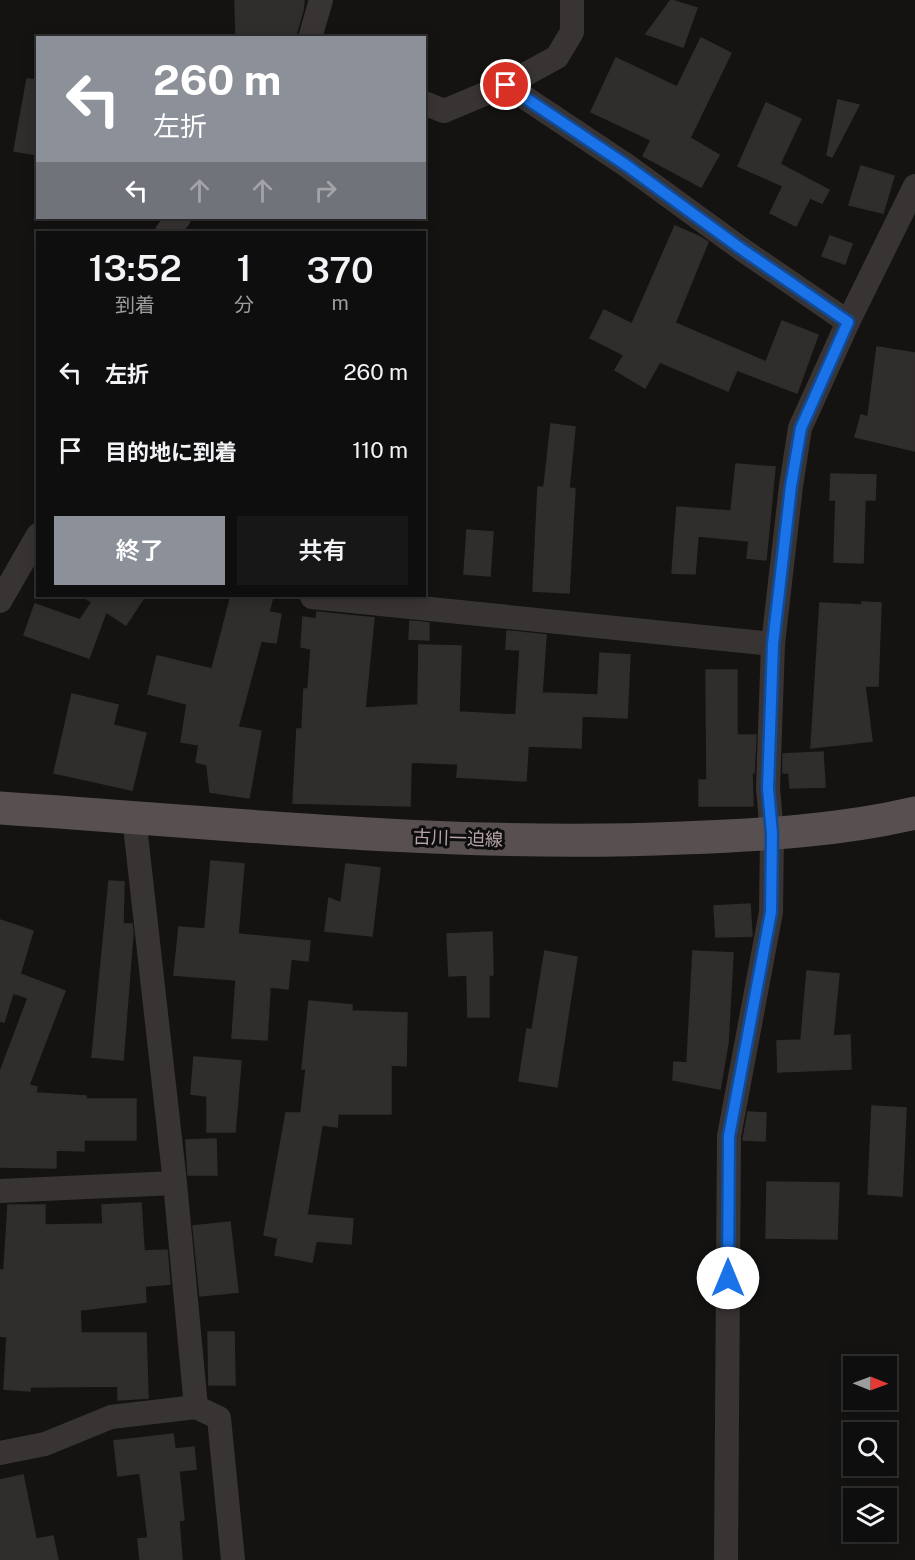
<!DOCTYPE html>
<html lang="ja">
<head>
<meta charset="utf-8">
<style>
  :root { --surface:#0f0e0e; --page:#181717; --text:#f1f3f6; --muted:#9b9c9e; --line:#2f2e2e; --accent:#8c9099 }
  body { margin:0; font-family:"Public Sans","Noto Sans JP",sans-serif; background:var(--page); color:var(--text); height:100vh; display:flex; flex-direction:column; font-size:22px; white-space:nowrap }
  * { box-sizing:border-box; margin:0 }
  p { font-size:20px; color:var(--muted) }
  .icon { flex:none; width:33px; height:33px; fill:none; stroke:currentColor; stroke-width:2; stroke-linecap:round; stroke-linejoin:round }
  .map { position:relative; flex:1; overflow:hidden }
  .panel { position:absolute; left:36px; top:231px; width:390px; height:366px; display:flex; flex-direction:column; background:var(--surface); border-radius:0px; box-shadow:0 3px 15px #0003,0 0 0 2px var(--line) }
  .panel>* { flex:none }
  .banner { position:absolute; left:36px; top:36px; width:390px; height:183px; border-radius:0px; box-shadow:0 3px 15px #0003,0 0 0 2px var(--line); background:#8c9099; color:#fff; overflow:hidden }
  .needle { width:39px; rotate:91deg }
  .fabs { position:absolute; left:843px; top:1356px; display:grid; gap:12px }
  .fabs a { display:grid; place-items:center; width:54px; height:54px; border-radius:0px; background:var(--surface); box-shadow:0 3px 15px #0003,0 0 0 2px var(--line); font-size:30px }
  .pin { position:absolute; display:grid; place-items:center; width:51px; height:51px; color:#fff; margin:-26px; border:3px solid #fff; border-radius:50%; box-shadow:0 2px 6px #0007 }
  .me { position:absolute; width:66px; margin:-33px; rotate:0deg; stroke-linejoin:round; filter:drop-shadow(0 0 4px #0008) }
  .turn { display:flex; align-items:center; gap:21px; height:126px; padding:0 18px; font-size:27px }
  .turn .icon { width:78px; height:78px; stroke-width:2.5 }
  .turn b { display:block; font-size:42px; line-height:51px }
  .lanes { display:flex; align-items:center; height:57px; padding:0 18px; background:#0003; justify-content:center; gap:30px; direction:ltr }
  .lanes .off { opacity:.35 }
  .eta { display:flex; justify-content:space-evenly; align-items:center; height:102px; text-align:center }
  .eta b { font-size:36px; font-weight:600; line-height:42px }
  .action { display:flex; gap:12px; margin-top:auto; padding:12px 18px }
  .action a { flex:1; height:69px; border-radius:0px; background:var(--accent); color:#fff; font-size:24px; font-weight:600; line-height:69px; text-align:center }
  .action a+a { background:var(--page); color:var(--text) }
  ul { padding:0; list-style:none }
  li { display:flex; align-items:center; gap:18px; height:78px; padding:0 18px }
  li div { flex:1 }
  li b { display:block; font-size:22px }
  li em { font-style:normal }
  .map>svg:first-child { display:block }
  .building { fill:#302e2d; stroke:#302d2c; stroke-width:1.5 }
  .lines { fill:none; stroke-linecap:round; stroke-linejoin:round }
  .minor { stroke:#393434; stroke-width:24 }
  .primary { stroke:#585050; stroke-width:33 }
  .route-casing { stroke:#114b97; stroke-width:15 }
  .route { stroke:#1a73e8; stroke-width:10 }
  .labels { text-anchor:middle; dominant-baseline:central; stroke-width:6; stroke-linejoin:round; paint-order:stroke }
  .street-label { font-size:18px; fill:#b5a4a7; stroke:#0f0e0e }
</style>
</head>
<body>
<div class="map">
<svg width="915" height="1560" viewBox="0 0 915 1560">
  <rect width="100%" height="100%" fill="#141312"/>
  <g class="building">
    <path d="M235 0H304L303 10 296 35H236Z"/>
    <path d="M671 0 697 8 683 47 646 34Z"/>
    <path d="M701 38 731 53 690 138 719 155 701 187 643 156 651 140 591 112 616 58 677 87Z"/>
    <path d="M27 79 38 80V155L14 151Z"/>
    <path d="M838 100 859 105 832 157 827 155Z"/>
    <path d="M766 103 801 119 780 164 829 190 822 203 810 198 796 226 770 213 783 186 738 166Z"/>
    <path d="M861 166 894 176 883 213 849 205Z"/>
    <path d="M675 226 700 237 708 242 675 323 766 362 782 321 818 335 797 393 737 370 728 391 660 362 645 388 615 370 624 355 590 338 604 310 632 324Z"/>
    <path d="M830 236 852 244 845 264 822 256Z"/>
    <path d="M877 347 915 353V451L855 437 861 415 868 417Z"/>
    <path d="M551 424 575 427 569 488 575 489 569 593 533 591 538 487H544Z"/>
    <path d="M736 464 775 467 766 560 747 558 749 541 698 536 695 574 672 573 677 507 731 511Z"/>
    <path d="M831 474 876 475 875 500H865L863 563 834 562 836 500H830Z"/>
    <path d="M467 530 493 532 490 576 464 574Z"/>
    <path d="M82 596H145L126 625 106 612 89 658 24 635 35 604 80 620 92 602Z"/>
    <path d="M231 596H273L269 612 281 614 276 643 261 641 238 727 261 731 249 798 210 792 207 765 196 762 199 745 181 742 187 704 148 694 157 656 212 669Z"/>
    <path d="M862 602 881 603 878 686H865L872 741 811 748 820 603 862 605Z"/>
    <path d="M317 612 374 618 365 708 418 705 419 645 461 646 459 712 516 715 520 650 506 649 507 631 546 635 542 693 598 695 600 653 630 655 627 718 582 716 581 748 528 746 526 781 457 777 458 764 411 762 410 806 293 803 297 729H302L304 689H308L311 649 301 647 303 617 316 619Z"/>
    <path d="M410 621 429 623V640L409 639Z"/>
    <path d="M706 670H737V735H756L754 773H752L753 806H699V780H707Z"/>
    <path d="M72 694 118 705 113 725 146 733 132 790 54 773Z"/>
    <path d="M823 752 825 787 790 788 789 773H783V754Z"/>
    <path d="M211 861 244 864 238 934 310 941 308 961 291 959 288 989 270 987 267 1040 232 1038 236 980 174 975 179 927 205 929Z"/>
    <path d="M346 864 380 868 372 936 325 931 329 898 341 903Z"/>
    <path d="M109 881 124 882 123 924H132L133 932 123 1060 92 1057Z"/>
    <path d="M750 904 752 936 716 937 714 906Z"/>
    <path d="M0 920 33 931 20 974 65 991 29 1085 37 1087 36 1093 86 1096V1099H136V1140H84V1151L56 1150V1168L0 1167V1072L28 998 13 993 4 1022 0 1021Z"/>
    <path d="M492 932 493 975H489V1017H468L467 975 449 976 447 934Z"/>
    <path d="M545 951 577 957 557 1087 519 1081 527 1029 532 1030Z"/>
    <path d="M693 951 733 953 728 1043 720 1089 673 1080 674 1062 687 1063Z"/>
    <path d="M807 971 839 974 833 1036 850 1035 851 1069 778 1072 777 1041 801 1040Z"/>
    <path d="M309 1001 352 1005V1011L407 1013 406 1066 391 1065V1114H338L337 1127 322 1125 307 1215 353 1219 351 1244 316 1241 312 1262 275 1255 278 1238 264 1235 286 1113H301L306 1069H302Z"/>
    <path d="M194 1057 241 1061 235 1132H207V1096L191 1094Z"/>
    <path d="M872 1106 906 1108 902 1196 868 1194Z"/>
    <path d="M748 1112 766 1113 765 1141 743 1140Z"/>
    <path d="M216 1139 217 1175H188L186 1140Z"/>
    <path d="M767 1182 839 1183 837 1239 766 1238Z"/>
    <path d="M141 1203 144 1251 167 1250 170 1284 145 1286 146 1302 80 1310 81 1333H146L148 1398 118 1400V1386L30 1387V1391L4 1389 7 1337 0 1336V1270H4L8 1205H45V1225L103 1224 102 1205Z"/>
    <path d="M230 1222 238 1292 200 1296 193 1226Z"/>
    <path d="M208 1332H234L235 1385H209Z"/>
    <path d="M173 1434 175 1449 194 1447 196 1469 179 1471 184 1520 179 1521 182 1560H140L138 1539 148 1538 140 1473 118 1476 114 1441Z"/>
    <path d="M23 1475 36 1539 53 1536 58 1560H0V1480Z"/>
  </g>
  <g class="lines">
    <g class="minor">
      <path d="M310 38 321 0"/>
      <path d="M506 85 626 165 740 248 848 322"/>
      <path d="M424 103 444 111 506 85 557 57 572 32V0"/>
      <path d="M167 232 179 218"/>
      <path d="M312 597 773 644"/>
      <path d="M0 601 38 535"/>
      <path d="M134 817 175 1183 196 1407"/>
      <path d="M0 1191 175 1183"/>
      <path d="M0 1453 45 1444 111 1417 196 1407 219 1418 233 1560"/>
      <path d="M726 1560 729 1136 771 912 772 834 768 788 773 644 791 486 800 428 848 322 915 186"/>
    </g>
    <path class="primary" d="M0 808C226 823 455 848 682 838 760 835 838 831 915 813"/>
  </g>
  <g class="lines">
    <g class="route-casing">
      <path id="route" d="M506 85 626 165 740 248 848 322 801 428 791 486 773 644 768 788 772 834 771 912 729 1136 728 1278"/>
    </g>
    <use href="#route" class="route"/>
  </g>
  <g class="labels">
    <g class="street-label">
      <text transform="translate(458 838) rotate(2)">古川一迫線</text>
    </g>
  </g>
</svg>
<div class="fabs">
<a><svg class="needle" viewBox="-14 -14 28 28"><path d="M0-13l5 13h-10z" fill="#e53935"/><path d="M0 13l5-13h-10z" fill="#9b9c9e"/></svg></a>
<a><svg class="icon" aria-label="search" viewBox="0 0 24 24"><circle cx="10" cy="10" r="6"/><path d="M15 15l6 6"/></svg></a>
<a><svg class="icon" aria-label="layers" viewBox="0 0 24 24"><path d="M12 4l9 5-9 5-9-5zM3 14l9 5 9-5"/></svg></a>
</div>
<div class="pin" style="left:506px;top:85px;background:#d93025"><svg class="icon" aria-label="arrive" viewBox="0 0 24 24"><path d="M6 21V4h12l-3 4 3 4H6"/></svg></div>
<svg class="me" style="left:728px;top:1278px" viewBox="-20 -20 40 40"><circle r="19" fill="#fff"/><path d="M0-13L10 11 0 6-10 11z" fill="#1a73e8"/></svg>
<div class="banner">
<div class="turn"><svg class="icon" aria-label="left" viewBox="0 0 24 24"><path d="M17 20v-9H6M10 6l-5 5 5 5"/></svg><div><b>260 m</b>左折</div></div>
<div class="lanes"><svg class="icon" aria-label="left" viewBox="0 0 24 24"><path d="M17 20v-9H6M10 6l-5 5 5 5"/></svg><svg class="icon off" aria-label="ahead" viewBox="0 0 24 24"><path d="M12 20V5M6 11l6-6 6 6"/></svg><svg class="icon off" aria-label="ahead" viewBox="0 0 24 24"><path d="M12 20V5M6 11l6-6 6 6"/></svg><svg class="icon off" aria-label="right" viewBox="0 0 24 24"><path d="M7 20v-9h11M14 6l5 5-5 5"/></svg></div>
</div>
<section class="panel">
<div class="eta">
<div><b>13:52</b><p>到着</p></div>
<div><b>1</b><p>分</p></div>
<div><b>370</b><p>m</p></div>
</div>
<ul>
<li><svg class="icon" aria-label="left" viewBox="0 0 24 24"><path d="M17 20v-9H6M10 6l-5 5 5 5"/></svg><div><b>左折</b></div><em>260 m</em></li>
<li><svg class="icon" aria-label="arrive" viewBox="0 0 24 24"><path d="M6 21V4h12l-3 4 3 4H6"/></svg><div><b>目的地に到着</b></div><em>110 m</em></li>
</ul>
<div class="action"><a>終了</a><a>共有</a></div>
</section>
</div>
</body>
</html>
